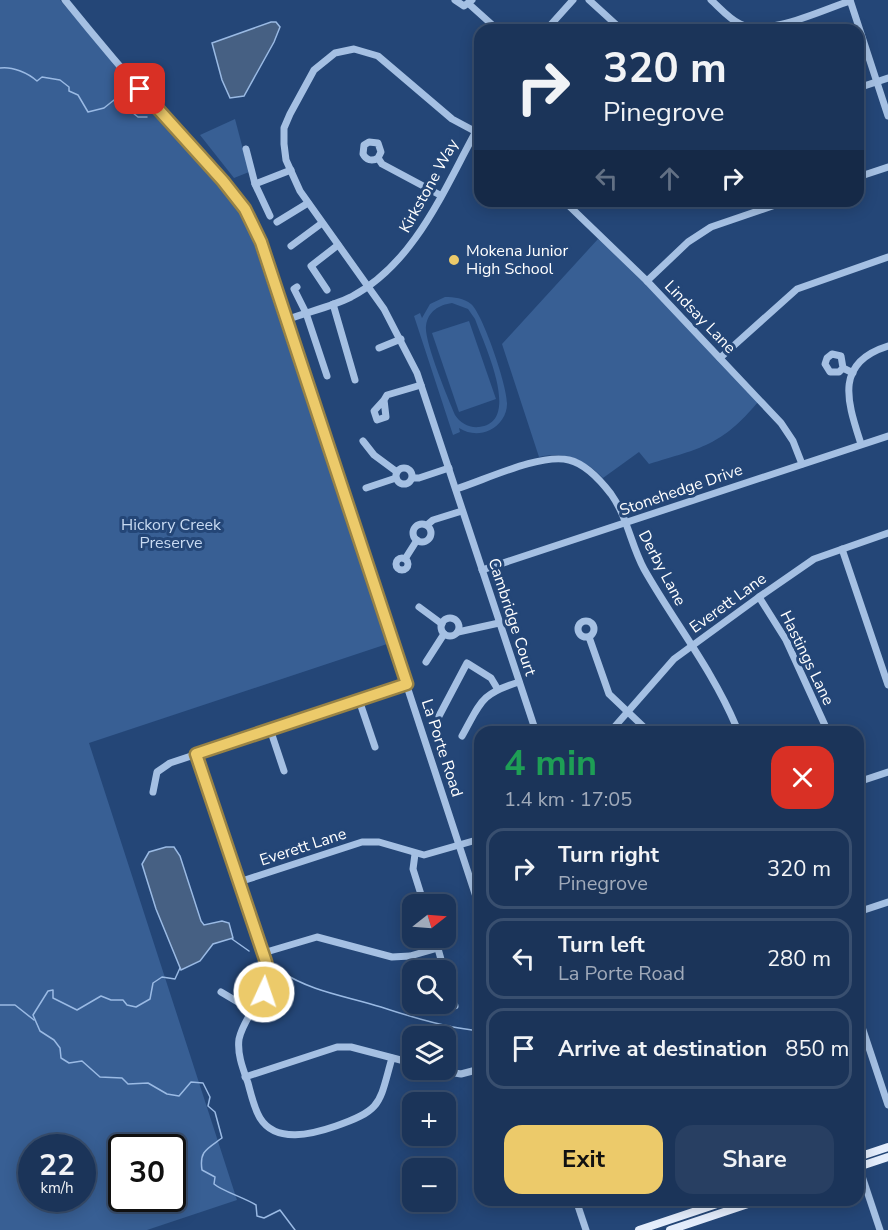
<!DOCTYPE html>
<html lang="en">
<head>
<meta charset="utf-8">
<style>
  :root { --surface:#1b3459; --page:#283f62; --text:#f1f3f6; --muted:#a0aaba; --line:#394f6f; --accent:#ecca6a }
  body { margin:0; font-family:"Nunito Sans",sans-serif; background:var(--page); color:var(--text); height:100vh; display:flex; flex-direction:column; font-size:22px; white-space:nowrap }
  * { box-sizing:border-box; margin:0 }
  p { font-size:20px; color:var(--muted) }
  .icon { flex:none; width:33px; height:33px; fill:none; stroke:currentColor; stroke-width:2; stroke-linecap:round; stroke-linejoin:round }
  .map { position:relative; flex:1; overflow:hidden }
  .details { position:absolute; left:474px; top:726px; width:390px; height:480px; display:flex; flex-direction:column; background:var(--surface); border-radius:18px; box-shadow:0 3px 15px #0003,0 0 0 2px var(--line) }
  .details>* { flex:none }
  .hud { position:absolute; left:474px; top:24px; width:390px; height:183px; border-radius:18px; box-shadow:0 3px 15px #0003,0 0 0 2px var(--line); background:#1b3459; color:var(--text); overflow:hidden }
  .needle { width:39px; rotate:73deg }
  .fabs { position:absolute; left:402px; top:894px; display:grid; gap:12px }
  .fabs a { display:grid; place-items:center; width:54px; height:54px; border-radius:12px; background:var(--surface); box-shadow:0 3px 15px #0003,0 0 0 2px var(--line); font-size:30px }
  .speed { position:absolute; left:18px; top:1134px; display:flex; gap:12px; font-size:30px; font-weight:700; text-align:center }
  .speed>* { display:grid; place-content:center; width:78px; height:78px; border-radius:50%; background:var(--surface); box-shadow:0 3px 15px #0003,0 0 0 2px var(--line); line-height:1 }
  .speed small { font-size:15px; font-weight:400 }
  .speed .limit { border:3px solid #111; border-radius:9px; background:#fff; color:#111 }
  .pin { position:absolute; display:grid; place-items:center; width:51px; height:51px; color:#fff; margin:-26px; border-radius:12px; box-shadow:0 3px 9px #0006 }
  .me { position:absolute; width:66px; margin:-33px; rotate:3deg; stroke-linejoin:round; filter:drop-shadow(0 0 4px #0008) }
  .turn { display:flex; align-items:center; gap:21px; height:126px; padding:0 30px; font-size:27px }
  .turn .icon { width:78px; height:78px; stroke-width:2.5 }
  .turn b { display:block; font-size:42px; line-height:51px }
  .lanes { display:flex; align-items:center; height:57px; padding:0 30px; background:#0003; justify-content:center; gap:30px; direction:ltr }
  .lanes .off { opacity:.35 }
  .round { display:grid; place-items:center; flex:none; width:63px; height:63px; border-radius:18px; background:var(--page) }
  .overview { display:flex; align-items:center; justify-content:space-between; height:102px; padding:0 30px }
  h1 { font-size:36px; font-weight:700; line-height:45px; color:#1e9e55 }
  .primary-button { display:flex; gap:12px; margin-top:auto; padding:12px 30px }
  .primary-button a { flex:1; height:69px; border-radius:18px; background:var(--accent); color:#111; font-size:24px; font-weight:700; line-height:69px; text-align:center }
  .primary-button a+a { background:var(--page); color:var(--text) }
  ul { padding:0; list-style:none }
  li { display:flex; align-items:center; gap:18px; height:81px; margin:0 12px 9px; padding:0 18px; border:3px solid var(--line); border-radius:18px }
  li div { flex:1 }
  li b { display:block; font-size:22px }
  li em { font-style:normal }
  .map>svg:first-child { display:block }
  .green { fill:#385f94; fill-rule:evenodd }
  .water { fill:#466083; stroke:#9abae4; stroke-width:1.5 }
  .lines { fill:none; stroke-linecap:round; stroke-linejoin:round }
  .stream { stroke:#9abae4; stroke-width:1.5 }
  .minor { stroke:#a5c0e3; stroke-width:7 }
  .major { stroke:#e4edfc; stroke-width:8 }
  .route-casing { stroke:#998345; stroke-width:15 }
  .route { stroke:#ecca6a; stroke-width:10 }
  .poi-dot { fill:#ecca6a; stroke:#244677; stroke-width:2 }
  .labels { text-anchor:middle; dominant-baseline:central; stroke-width:6; stroke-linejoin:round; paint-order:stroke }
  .street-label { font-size:16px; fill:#fff; stroke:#244677 }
  .poi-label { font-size:16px; fill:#fff; stroke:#244677; text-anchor:start }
  .park-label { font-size:16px; fill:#c8daf2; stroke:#244677 }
</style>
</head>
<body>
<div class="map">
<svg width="888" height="1230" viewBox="0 0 888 1230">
  <rect width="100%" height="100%" fill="#244677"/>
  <g class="green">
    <path d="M0 0H60L234 201 251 235 387 644 89 743 237 1200 147 1230H0ZM32 1148H82V1198H32ZM122 1148H172V1198H122Z"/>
    <path d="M235 119 249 172 234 178 200 135Z"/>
    <path d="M598 239 629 265 758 402C721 446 701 448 649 464L639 452 603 478C584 459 566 451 539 457L502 344Z"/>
    <path d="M445 297C454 297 464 298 471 304 483 314 508 388 507 404 507 415 500 425 490 430 479 435 469 434 459 428L460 432 453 435 414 316 420 313 422 318 430 304ZM452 303 468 309 475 319C483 342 523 423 479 427 469 428 460 423 455 415 448 398 424 341 426 326 428 311 439 305 452 303Z"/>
    <path d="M469 321 496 399 459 412 432 333Z"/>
  </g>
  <g class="water">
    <path d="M271 22H276L280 27 274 42 244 96 230 98 222 80 212 43Z"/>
    <path d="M166 847H174L180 856 201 921 204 925 222 921 229 923 233 938 213 944 200 961 181 970 156 909 142 864 149 852Z"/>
  </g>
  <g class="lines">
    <g class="stream">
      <path d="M0 68C12 66 28 73 37 81L42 77 60 80 69 87V91L78 95 88 112 104 108 114 100 120 111 128 109 138 117H147"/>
      <path d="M232 939 249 951"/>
      <path d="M180 968 175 979 162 977 153 983 150 999 136 1007 127 1005 123 1000H111L101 996 77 1010 53 998V990L48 991 33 1015 40 1031 54 1040 60 1048 61 1058 69 1063 82 1061 100 1077 122 1078 128 1084 148 1083 167 1094 179 1096 191 1082 203 1083 210 1097 208 1106 215 1112 222 1138C207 1149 199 1151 202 1170L215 1177 214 1184C222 1191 245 1198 256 1205L257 1216 264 1218 280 1210 295 1230"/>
      <path d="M280 971C312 992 346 996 381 1007 405 1015 428 1022 453 1027 462 1029 471 1029 480 1032"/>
      <path d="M0 1005H15L34 1020"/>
    </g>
    <g class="minor">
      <path d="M65 0C95 37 126 74 157 109 196 152 235 189 261 241L480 909"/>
      <path d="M455 0 464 6 472 0"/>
      <path d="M589 0 622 30"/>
      <path d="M711 0C720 8 729 19 740 24 768 37 822 10 850 1"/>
      <path d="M850 0 888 116"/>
      <path d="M469 4 498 30"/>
      <path d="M546 30 573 0"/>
      <path d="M858 88 888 78"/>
      <path d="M480 134 452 119 378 56 354 49 335 53 314 70 290 114 284 128V144L286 160 300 191 384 309 417 373 536 732"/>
      <path d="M246 149 255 184 291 170"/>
      <path d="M378 158 381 152 378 143 369 142 364 145 363 154C366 160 372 162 378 158L382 164 440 195"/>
      <path d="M858 177 888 167"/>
      <path d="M255 184 270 216"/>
      <path d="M564 201 647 281 781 423 793 441 802 464"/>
      <path d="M277 222 308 203"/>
      <path d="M291 246 322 223"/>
      <path d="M647 281 688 242 711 227 787 201"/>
      <path d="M297 287 294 289 306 313 327 376"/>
      <path d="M327 290 311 266 338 245"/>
      <path d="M333 304 355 380"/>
      <path d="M286 320C307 312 331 307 351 297 417 262 445 186 480 124"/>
      <path d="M379 348 401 339"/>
      <path d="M720 358 797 289 888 257"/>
      <path d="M843 368 841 356 832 354 827 358 825 364 830 372H839L843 368 853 373"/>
      <path d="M384 400 374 411 377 420 386 417 384 400 387 395 421 385"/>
      <path d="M363 441 374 455 397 472"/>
      <path d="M861 444C848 403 833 363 888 346"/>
      <circle cx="404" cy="476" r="8"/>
      <path d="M413 478H419L449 468"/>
      <path d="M366 488 396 478"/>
      <path d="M456 489C485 480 540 453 569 460 586 464 601 481 611 494 627 516 631 545 644 569 674 622 712 669 736 726"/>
      <circle cx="422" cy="533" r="9"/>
      <path d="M427 525 433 520 462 511"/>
      <path d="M842 549 888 685"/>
      <circle cx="402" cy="564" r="6"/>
      <path d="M405 559 417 540"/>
      <path d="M482 570 888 436"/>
      <path d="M759 597 786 640 828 732"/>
      <path d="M419 607 442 624"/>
      <circle cx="450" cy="627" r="9"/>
      <circle cx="586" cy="629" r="8"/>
      <path d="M458 632 499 623"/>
      <path d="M589 637 609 694 649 732"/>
      <path d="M426 662 444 634"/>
      <path d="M359 700 375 747"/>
      <path d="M439 716 467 663 491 678 497 688"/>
      <path d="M270 729 284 771"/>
      <path d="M610 732 674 659 759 597 814 559 888 533"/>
      <path d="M462 736C481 702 480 694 519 682"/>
      <path d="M196 754 267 967C270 997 245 1012 239 1039 237 1054 243 1069 248 1083 251 1094 254 1108 260 1118 276 1144 313 1134 336 1126 383 1110 379 1103 392 1058"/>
      <path d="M858 782 888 772"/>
      <path d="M153 792 157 772 170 763 407 684"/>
      <path d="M415 854 413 869 424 904"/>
      <path d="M239 882 362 842H379L424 855 480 839"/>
      <path d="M858 912 888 902"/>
      <path d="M435 938 444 970"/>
      <path d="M263 953 317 937 392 957 410 956 438 948"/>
      <path d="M446 974 455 1006"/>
      <path d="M221 992 253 1011"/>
      <path d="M858 1015 888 1105"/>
      <path d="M436 1070 461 1074 480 1069"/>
      <path d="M245 1077 337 1047H351L412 1063"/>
      <path d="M859 1167 880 1230"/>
      <path d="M576 1200 586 1230"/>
    </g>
    <g class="major">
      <path d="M858 1157 888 1147"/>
      <path d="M858 1167 888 1157"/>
      <path d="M639 1230 729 1200"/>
      <path d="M670 1230 760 1200"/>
    </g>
  </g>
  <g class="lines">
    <g class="route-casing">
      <path id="route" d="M140 89 223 181 245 209 261 242 407 684 196 754 266 962 268 974 264 992"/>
    </g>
    <use href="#route" class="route"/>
  </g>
  <circle class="poi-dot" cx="454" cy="260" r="6"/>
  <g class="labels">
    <g class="street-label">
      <text transform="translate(429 186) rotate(-61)">Kirkstone Way</text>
      <text transform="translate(700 317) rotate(46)">Lindsay Lane</text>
      <text transform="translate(681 490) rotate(-19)">Stonehedge Drive</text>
      <text transform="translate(662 568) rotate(62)">Derby Lane</text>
      <text transform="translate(728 603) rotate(-36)">Everett Lane</text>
      <text transform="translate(512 617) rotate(72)">Cambridge Court</text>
      <text transform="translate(807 658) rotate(64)">Hastings Lane</text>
      <text transform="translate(442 748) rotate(72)">La Porte Road</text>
      <text transform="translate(303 847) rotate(-18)">Everett Lane</text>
    </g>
    <g class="poi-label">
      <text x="466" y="251">Mokena Junior<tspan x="466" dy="18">High School</tspan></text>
    </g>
    <g class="park-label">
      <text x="171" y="525">Hickory Creek<tspan x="171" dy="18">Preserve</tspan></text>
    </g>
  </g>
</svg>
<div class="fabs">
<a><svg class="needle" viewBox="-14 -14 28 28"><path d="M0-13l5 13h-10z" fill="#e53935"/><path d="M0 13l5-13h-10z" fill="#a0aaba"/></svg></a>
<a><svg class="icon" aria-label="search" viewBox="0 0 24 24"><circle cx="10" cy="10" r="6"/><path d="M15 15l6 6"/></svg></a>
<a><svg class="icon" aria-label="layers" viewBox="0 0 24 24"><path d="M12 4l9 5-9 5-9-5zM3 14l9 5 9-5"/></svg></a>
<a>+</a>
<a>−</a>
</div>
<div class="speed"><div>22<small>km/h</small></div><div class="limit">30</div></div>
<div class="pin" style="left:140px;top:89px;background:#d93025"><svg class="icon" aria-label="arrive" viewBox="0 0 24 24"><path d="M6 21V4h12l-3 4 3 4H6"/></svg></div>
<svg class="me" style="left:264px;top:992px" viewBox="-20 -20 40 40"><circle r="17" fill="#ecca6a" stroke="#fff" stroke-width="3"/><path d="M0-11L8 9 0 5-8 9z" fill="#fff"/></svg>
<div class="hud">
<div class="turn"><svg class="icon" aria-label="right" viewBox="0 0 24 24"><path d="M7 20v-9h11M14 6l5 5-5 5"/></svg><div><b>320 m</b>Pinegrove</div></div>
<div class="lanes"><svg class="icon off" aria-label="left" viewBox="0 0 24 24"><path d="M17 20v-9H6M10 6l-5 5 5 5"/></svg><svg class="icon off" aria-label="ahead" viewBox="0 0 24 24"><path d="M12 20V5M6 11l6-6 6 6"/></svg><svg class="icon" aria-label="right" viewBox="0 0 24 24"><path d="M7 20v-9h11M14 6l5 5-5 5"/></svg></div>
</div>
<section class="details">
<div class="overview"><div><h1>4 min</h1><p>1.4 km · 17:05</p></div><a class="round" style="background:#d93025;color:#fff"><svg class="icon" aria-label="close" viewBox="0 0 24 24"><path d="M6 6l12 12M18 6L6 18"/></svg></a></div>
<ul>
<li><svg class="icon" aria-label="right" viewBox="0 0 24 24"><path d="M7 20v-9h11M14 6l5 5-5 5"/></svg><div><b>Turn right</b><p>Pinegrove</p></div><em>320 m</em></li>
<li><svg class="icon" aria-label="left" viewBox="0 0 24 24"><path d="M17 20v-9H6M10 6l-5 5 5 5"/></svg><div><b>Turn left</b><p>La Porte Road</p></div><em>280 m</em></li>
<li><svg class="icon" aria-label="arrive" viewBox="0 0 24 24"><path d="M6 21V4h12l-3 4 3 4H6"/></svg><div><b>Arrive at destination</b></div><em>850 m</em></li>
</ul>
<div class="primary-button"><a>Exit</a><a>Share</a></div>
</section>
</div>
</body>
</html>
